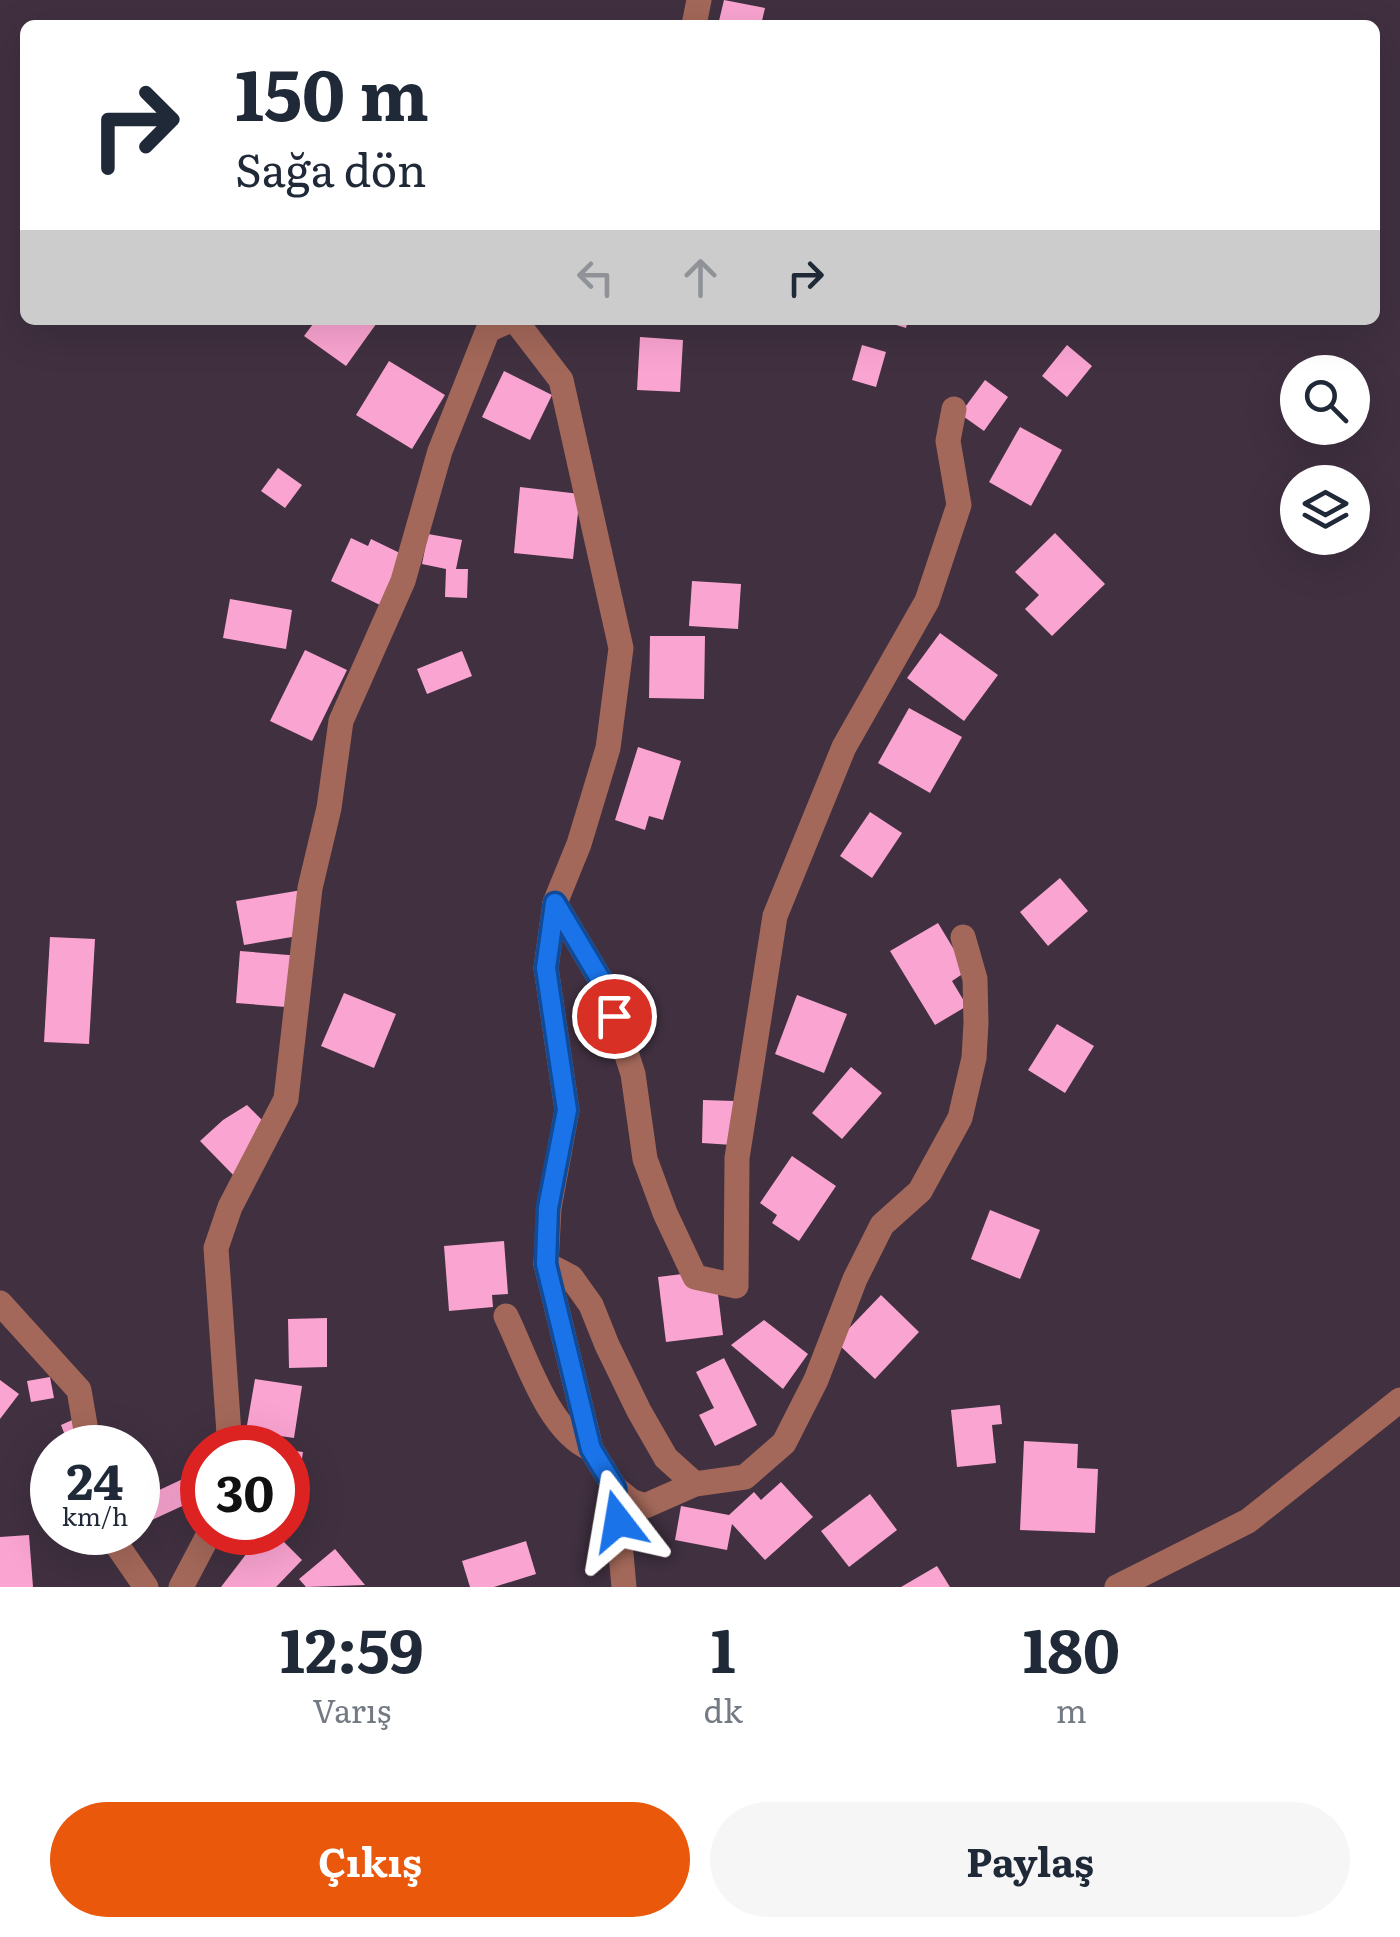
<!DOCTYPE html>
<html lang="tr">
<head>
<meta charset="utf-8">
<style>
  :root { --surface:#fff; --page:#f6f6f7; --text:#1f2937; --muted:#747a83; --accent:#ea580c }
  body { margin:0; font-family:Literata,serif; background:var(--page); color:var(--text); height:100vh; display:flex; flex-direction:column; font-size:38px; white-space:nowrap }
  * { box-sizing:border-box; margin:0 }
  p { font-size:32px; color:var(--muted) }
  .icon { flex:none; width:55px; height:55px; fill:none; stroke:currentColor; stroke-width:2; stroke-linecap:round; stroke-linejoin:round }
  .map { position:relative; height:1587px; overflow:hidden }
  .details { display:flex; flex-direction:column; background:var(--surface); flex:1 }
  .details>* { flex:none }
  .banner { position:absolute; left:20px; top:20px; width:1360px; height:305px; border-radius:15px; box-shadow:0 10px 40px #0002; background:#fff; color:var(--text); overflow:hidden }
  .tools { position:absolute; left:1280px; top:355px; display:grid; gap:20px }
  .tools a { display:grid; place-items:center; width:90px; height:90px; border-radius:50%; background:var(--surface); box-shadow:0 10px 40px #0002; font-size:50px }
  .speed { position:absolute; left:30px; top:1425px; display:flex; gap:20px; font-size:50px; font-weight:700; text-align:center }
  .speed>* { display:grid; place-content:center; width:130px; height:130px; border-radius:50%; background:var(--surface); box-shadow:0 10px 40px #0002; line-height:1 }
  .speed small { font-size:25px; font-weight:400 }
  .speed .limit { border:15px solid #d22; background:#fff; color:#111 }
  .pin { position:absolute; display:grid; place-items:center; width:85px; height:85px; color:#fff; margin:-42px; border:5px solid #fff; border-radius:50%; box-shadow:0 2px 10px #0007 }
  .me { position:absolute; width:110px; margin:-55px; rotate:346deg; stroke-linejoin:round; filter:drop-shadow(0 0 8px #0008) }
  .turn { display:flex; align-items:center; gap:35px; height:210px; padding:0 50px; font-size:45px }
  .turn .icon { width:130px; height:130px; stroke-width:2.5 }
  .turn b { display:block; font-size:70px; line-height:85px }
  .lanes { display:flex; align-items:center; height:95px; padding:0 50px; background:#0003; justify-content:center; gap:50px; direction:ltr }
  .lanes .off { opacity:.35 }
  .eta { display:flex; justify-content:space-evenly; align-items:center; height:170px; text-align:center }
  .eta b { font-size:60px; font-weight:700; line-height:70px }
  .action { display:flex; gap:20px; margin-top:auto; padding:20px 50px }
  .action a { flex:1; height:115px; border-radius:60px; background:var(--accent); color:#fff; font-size:40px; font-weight:700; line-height:115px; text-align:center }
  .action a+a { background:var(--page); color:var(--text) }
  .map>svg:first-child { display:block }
  .building { fill:#faa4d1 }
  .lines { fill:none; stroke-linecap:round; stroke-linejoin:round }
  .minor { stroke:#a36859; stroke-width:25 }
  .route-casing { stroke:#114b97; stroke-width:25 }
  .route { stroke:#1a73e8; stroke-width:18 }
</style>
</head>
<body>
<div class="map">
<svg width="1400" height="1587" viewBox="0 0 1400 1587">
  <rect width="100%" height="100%" fill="#403040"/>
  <g class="building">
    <path d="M724 0 765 8 761 25H718Z"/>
    <path d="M316 320H379L346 366 304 336Z"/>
    <path d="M880 320H908L906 328Z"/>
    <path d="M640 337 683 340 680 392 637 390Z"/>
    <path d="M862 345 886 352 876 387 852 380Z"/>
    <path d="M1067 345 1092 366 1067 397 1042 376Z"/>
    <path d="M389 361 445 395 412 449 356 415Z"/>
    <path d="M504 371 552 395 530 440 482 417Z"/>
    <path d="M985 380 1008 397 984 431 960 414Z"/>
    <path d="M1020 427 1062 450 1031 506 989 482Z"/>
    <path d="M278 468 302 485 285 508 261 491Z"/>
    <path d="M520 487 580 494 573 559 514 553Z"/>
    <path d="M1055 533 1105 584 1052 636 1025 609 1039 595 1015 572Z"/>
    <path d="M428 534 462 540 456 569H468L467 598 445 597 446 569 422 564Z"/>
    <path d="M351 538 368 546 371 539 406 556 382 606 331 581Z"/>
    <path d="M692 581 741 584 738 629 689 626Z"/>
    <path d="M230 599 292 610 286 649 223 638Z"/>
    <path d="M940 633 998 675 964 721 907 678Z"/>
    <path d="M650 636H705L704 699 649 698Z"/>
    <path d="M305 650 347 670 312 741 270 721Z"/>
    <path d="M462 651 472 676 427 694 417 669Z"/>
    <path d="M909 708 962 737 930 793 878 763Z"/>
    <path d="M638 747 681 761 663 820 649 816 645 830 615 820Z"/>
    <path d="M870 812 902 833 872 878 840 856Z"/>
    <path d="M1060 878 1088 911 1048 946 1020 912Z"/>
    <path d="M302 890 310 934 244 945 236 901Z"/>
    <path d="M938 923 967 971 952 981 967 1006 935 1025 890 951Z"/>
    <path d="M50 937 95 939 89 1044 44 1042Z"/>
    <path d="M240 951 301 956 298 1008 236 1003Z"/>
    <path d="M344 993 396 1014 374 1068 321 1046Z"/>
    <path d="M797 995 847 1014 824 1073 775 1054Z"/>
    <path d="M1057 1024 1094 1046 1065 1093 1028 1070Z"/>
    <path d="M851 1067 882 1093 842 1139 812 1113Z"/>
    <path d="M703 1100 734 1101 733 1145 702 1143Z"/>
    <path d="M247 1105 270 1128 240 1182 200 1141 223 1120Z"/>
    <path d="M792 1156 836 1186 799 1241 772 1223 777 1215 760 1203Z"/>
    <path d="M990 1210 1040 1230 1020 1279 971 1259Z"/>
    <path d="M504 1241 508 1294 492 1295 493 1307 449 1311 444 1246Z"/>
    <path d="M715 1270 723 1335 666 1342 658 1277Z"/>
    <path d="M881 1295 919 1332 875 1379 836 1342Z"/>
    <path d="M327 1318V1367L289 1368 288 1319Z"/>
    <path d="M764 1320 808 1354 783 1389 731 1345Z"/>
    <path d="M724 1358 757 1425 715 1446 699 1415 714 1408 696 1372Z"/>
    <path d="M50 1377 54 1398 31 1402 27 1381Z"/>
    <path d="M255 1379 302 1386 294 1438 246 1431Z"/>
    <path d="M0 1380 19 1394 0 1419Z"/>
    <path d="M1000 1405 1002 1424 992 1425 996 1463 957 1467 951 1410Z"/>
    <path d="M79 1417 87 1436 68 1443 61 1425Z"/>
    <path d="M1024 1441 1078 1444 1077 1468 1098 1469 1095 1533 1020 1530Z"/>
    <path d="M288 1450 303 1452 295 1505 288 1504Z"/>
    <path d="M202 1470V1526L191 1502 141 1525 138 1500Z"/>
    <path d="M781 1482 813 1517 765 1560 732 1524 727 1550 675 1540 681 1506 729 1515 754 1492 761 1500Z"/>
    <path d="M870 1494 897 1530 849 1567 821 1531Z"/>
    <path d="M263 1532H274L302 1560 276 1587H221Z"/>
    <path d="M29 1535 33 1587H0V1537Z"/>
    <path d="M526 1541 536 1574 494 1587H470L462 1561Z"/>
    <path d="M335 1549 365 1585 306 1587 299 1579Z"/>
    <path d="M937 1566 950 1587H901Z"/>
  </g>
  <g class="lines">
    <g class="minor">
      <path d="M694 25 699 0"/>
      <path d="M515 320 561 380 621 648 608 748 579 844 555 903 546 968 567 1110 549 1208 546 1264 591 1449 615 1488 631 1501 645 1506 695 1484 745 1477 784 1443 816 1380 855 1279 882 1225 920 1191 960 1118 974 1058 976 1023 975 979 963 937"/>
      <path d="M555 903 605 987 633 1074 645 1159 665 1213 695 1277 736 1286 737 1158 775 916 844 747 927 601 959 505 948 441 954 409"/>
      <path d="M546 1264 571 1277 591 1305 607 1345 639 1411 666 1458 695 1484"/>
      <path d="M0 1303 79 1390 89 1448"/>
      <path d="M506 1316C526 1357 548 1431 591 1449"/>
      <path d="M230 1448 216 1248 230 1207 286 1099 310 888 329 808 341 721 403 581 440 451 488 330 511 320"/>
      <path d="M615 1488 624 1587"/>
      <path d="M108 1532 146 1587"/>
      <path d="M181 1587 210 1532"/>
      <path d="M1117 1587 1248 1521 1400 1400"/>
    </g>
  </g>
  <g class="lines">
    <g class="route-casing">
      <path id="route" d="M614 1016 605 987 555 903 546 968 567 1110 548 1208 546 1264 591 1449 615 1488 618 1521"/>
    </g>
    <use href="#route" class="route"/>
  </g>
</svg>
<div class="tools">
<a><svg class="icon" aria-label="search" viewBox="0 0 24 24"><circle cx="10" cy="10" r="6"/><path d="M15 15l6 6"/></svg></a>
<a><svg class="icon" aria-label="layers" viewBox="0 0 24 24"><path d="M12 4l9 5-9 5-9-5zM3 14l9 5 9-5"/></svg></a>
</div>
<div class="speed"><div>24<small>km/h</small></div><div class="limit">30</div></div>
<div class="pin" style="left:614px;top:1016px;background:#d93025"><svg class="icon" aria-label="arrive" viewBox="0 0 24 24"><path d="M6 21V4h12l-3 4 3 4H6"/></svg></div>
<svg class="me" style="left:618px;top:1521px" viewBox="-20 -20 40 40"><path d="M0-17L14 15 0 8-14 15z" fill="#1a73e8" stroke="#fff" stroke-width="4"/></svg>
<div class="banner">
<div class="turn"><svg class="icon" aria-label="right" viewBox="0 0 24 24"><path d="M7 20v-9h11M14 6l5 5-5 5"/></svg><div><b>150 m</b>Sağa dön</div></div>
<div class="lanes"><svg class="icon off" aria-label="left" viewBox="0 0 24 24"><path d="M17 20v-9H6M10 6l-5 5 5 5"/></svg><svg class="icon off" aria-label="ahead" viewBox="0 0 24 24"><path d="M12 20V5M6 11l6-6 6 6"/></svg><svg class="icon" aria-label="right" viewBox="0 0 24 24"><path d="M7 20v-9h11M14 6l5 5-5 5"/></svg></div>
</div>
</div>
<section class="details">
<div class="eta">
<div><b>12:59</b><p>Varış</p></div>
<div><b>1</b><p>dk</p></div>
<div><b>180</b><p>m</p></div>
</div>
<div class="action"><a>Çıkış</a><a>Paylaş</a></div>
</section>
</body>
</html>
